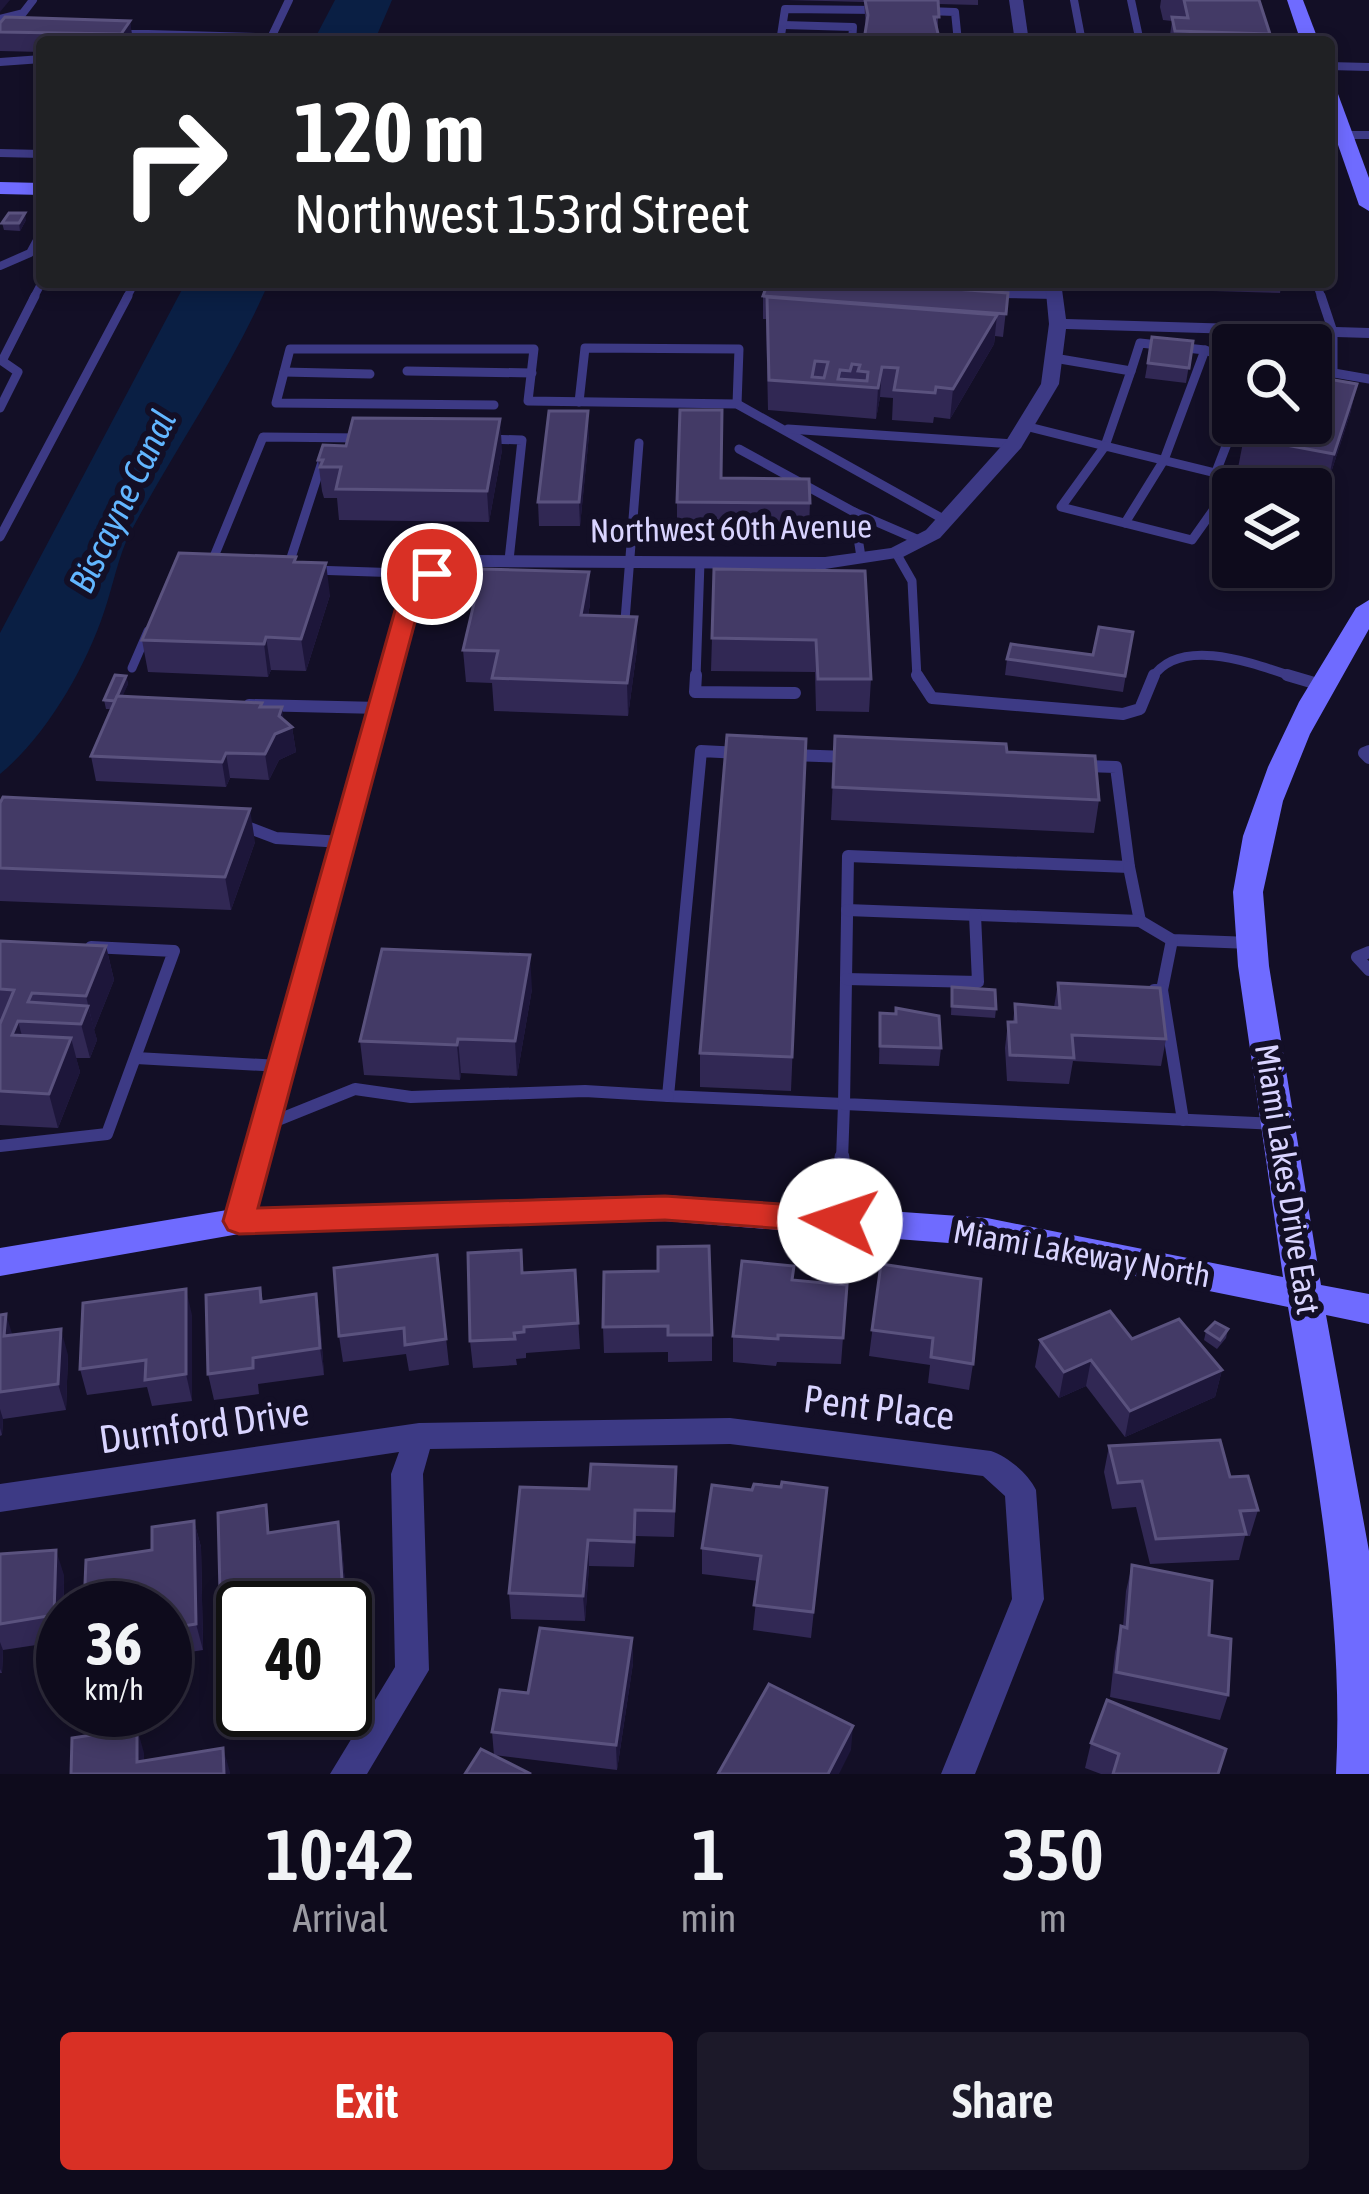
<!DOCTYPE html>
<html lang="en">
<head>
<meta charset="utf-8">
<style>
  :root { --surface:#0e0b1c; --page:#1c1929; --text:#f1f3f6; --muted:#9b9ba3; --line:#2e2b3b; --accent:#d93025 }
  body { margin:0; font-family:"Asap Condensed",sans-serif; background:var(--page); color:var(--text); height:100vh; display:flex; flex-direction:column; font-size:45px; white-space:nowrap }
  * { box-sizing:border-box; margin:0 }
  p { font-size:39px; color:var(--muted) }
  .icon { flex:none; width:66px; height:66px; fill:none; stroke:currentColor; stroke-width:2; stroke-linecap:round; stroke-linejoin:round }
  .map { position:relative; height:1774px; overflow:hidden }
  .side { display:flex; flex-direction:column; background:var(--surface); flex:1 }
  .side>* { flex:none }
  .guide { position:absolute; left:36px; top:36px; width:1299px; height:252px; border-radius:12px; box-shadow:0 6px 18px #0003,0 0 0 3px var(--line); background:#202124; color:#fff; overflow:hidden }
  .fabs { position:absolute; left:1212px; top:324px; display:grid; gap:24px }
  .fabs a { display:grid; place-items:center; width:120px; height:120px; border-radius:12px; background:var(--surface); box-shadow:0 6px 18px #0003,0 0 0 3px var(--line); font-size:60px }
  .speed { position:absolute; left:36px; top:1581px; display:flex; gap:24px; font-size:60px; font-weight:700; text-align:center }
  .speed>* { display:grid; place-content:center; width:156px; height:156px; border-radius:50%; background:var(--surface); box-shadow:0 6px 18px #0003,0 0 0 3px var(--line); line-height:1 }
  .speed small { font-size:30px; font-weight:400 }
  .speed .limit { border:6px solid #111; border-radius:18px; background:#fff; color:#111 }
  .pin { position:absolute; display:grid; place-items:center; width:102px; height:102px; color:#fff; margin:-51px; border:6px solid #fff; border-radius:50%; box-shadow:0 3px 12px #0007 }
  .me { position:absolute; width:132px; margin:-66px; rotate:274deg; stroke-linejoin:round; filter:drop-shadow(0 0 9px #0008) }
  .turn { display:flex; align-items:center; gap:42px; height:252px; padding:0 60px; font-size:54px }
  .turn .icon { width:156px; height:156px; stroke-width:2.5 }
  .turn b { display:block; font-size:84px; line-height:102px }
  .eta { display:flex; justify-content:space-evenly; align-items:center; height:204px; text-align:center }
  .eta b { font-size:72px; font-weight:600; line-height:84px }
  .action { display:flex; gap:24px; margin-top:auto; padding:24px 60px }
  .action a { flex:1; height:138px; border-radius:12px; background:var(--accent); color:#fff; font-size:48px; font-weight:600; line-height:138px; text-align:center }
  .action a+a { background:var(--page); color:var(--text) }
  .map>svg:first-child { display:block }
  .water { fill:#0a1f44 }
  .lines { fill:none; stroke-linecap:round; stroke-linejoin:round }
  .lane-far3 { stroke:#3d3a85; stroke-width:8 }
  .lane-far2 { stroke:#3d3a85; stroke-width:9 }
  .lane-far1 { stroke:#3d3a85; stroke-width:12 }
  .lane { stroke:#3d3a85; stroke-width:15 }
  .street { fill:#3d3a85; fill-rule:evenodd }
  .secondary { fill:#6f6bff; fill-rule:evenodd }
  .wall { fill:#312854 }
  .shaded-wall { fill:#1d163a }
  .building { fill:#433a66; stroke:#5a527e; stroke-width:3; fill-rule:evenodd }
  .route { fill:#d93025; stroke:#8d1f18; stroke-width:3 }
  .labels { text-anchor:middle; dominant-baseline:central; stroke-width:12; stroke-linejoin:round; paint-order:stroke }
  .street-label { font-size:33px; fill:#d9d4ff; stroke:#130f26 }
  .water-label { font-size:36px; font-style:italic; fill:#62b6ff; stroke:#130f26 }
  .near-street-label { font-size:39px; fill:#d9d4ff; stroke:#130f26 }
</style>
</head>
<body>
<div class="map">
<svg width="1369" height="1774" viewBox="0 0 1369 1774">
  <rect width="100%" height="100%" fill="#130f26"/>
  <g class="water">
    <path d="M335 0H392L374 42H313Z"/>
    <path d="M186 282H269C231 370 175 448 130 533 118 557 113 586 104 612 85 669 46 736 0 774V633Z"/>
  </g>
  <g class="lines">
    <g class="lane-far3">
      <path d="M1074 0 1082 42"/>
      <path d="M1131 0 1140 42"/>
      <path d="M927 11 955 12 958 42"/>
      <path d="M0 19 23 13 33 0"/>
      <path d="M783 25 853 27 852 42"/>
      <path d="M270 40 289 0"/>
      <path d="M143 42 148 34 257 37 268 42"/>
      <path d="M780 42 785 9 877 10"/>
      <path d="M0 62 42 59"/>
      <path d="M1329 66 1369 67"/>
      <path d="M1344 135H1369"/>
      <path d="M0 153 42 154"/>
      <path d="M0 266 30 253 42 231"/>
      <path d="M1316 282 1322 299"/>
      <path d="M996 294 1055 295"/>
      <path d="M33 299 42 282"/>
      <path d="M126 299 135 282"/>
    </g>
    <g class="lane-far2">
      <path d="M1321 296 1333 332V373"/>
      <path d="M1054 358 1131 371 1105 446"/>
      <path d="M1311 369 1369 379"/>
      <path d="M407 371 532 373"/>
      <path d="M1131 371 1140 343 1205 350"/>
      <path d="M284 372 370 374"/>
      <path d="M579 402 585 348 739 349 737 404"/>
      <path d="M494 405 276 403 290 349H534L528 401 737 404 945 520"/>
      <path d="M0 408 18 372 2 361 35 296"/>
      <path d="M1025 426 1105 446"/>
      <path d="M788 429 1014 444"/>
      <path d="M485 439 522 440 509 560"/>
      <path d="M1105 446 1236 478 1192 540 1061 507Z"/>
      <path d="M739 449 854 512 861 557"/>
      <path d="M1216 472 1235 423"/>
      <path d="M854 512 921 541"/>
      <path d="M1125 523 1164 460 1205 350 1233 360"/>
      <path d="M0 537 128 296"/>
      <path d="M896 553 912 581 917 678"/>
      <path d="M211 564 263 437 363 438"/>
      <path d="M288 567 324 456"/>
      <path d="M313 570 432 574"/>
      <path d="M624 633 639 443"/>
      <path d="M132 668 148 631"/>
      <path d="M696 678 700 562"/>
      <path d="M1152 678C1181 634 1257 665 1297 678"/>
    </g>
    <g class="lane-far1">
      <path d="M696 675 695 692 795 693"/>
      <path d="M917 675 932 698 1123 714 1140 709 1154 675"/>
      <path d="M1287 675 1321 685"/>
      <path d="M249 705 380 708"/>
      <path d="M1369 751 1364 753 1369 758"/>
      <path d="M740 753 701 751 668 1096 844 1104 842 1160"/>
      <path d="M791 755 848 757"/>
      <path d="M1085 766 1116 767 1129 867 848 856 844 1104 1277 1124"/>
      <path d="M239 824 276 838 343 842"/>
      <path d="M1129 867 1140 921"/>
      <path d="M847 910 1140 921 1172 940 1251 943"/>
      <path d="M1369 952 1357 957 1369 970"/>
      <path d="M846 979 978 982 975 915"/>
      <path d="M1154 990H1162L1172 940"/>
      <path d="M1162 990 1183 1120"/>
      <path d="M136 1058 280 1066"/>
      <path d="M268 1124 355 1089 411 1097 585 1091 668 1096"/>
      <path d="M0 1146 107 1134 174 951 91 947"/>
    </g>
    <path class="lane" d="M840 1221 842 1157"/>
    <g class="street">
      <path d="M1009 0H1023L1029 42H1015Z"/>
      <path d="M93 30H148L155 34 148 38 98 37 93 36Z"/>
      <path d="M1045 282H1061L1066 319 1369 328V338L1066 329 1059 384 1021 448 940 538 903 557 825 569 477 567 439 578 417 608 253 1221 249 1229 239 1232 229 1229 225 1221 397 607 425 570 476 555 825 557 891 548 926 530 1006 441 1041 384 1049 324Z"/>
      <path d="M730 1418 991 1451C1008 1457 1028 1473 1036 1490L1044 1599 975 1774H941L1012 1599 1005 1496 983 1476 730 1444 430 1449 423 1474 429 1670 367 1774H330L395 1667 391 1474 399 1452 0 1512V1484L419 1423Z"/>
    </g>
    <g class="secondary">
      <path d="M1287 0H1303L1319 42H1301Z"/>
      <path d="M1329 89 1338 94 1369 178V211L1359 205 1329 119Z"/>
      <path d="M0 182 42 183V195L0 194Z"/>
      <path d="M1369 600V629L1310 734 1283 801 1263 892 1269 966 1321 1285 1369 1294V1324L1326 1315 1369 1551V1774H1336C1344 1615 1315 1463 1288 1307L987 1246 665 1221 239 1234 0 1276V1248L239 1208 665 1195 987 1218 1283 1277 1238 966 1233 892 1243 836 1268 767 1299 702 1356 608Z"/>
    </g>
  </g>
  <g class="wall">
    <path d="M786 0H978V5L938 4V32L940 42H864L866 28 864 2Z"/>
    <path d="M1161 0H1259L1270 34 1269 42H1169L1172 21 1163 20 1160 7Z"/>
    <path d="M130 21 132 42H42V52L0 51V23Z"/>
    <path d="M26 220 20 231 4 230 2 223Z"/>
    <path d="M1110 282H1282L1280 293 1111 288Z"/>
    <path d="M1008 293 1003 337 995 336 994 344 950 419 934 417 933 423 892 420 893 398 880 397 876 419 768 410 766 319H763V296Z"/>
    <path d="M1152 337 1193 341 1186 383 1145 378Z"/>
    <path d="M1320 378 1357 384 1350 414 1327 485 1238 468 1244 437Z"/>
    <path d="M589 435 580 526H539L538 502Z"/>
    <path d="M502 450 489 522 339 520 337 498H324L322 491 318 460Z"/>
    <path d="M721 478 810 503 809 527 677 526V502Z"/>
    <path d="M296 562 330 595 306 671 271 670 268 677 148 672 142 640Z"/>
    <path d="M714 569 871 679 869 712 816 711 815 672 711 671Z"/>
    <path d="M589 572 590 604 588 615 637 617V649L628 716 494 711 492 683 466 682 463 650Z"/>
    <path d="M1133 632 1123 692 1005 675 1007 659 1093 655Z"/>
    <path d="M126 676 128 684 122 696 262 703V707L292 727 296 752 279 760 269 780 230 778 226 787 96 781 91 756 112 709H106L104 700Z"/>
    <path d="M835 736 1007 752 1099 800 1094 833 831 820Z"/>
    <path d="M806 739 791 1091 700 1087V1053Z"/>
    <path d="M0 803 255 842 231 910 0 901Z"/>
    <path d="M0 941 106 946 114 980 94 1030 97 1040 90 1058H76L80 1072 58 1128 0 1125Z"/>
    <path d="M1058 983 1166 1039 1161 1066 1073 1061 1069 1084 1007 1081 1005 1048 1008 1022H1013L1015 1004 1054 1007Z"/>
    <path d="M952 987 996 1009 995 1018 951 1015Z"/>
    <path d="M532 989 517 1076 461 1073 460 1080 364 1075 360 1041Z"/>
    <path d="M880 1013 941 1048 939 1066 879 1064Z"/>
    <path d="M437 1255 449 1365 409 1371 406 1354 343 1362 339 1336Z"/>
    <path d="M881 1264 973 1364 969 1390 928 1383 930 1365 869 1356Z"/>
    <path d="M575 1270 580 1349 526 1353V1358L516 1359 517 1365 473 1368 470 1341 523 1273Z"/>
    <path d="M658 1271 712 1335V1361L668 1362V1352L604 1353 603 1327Z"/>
    <path d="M793 1280 847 1285 841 1364 777 1362 776 1366 733 1362V1336Z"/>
    <path d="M260 1288 263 1301 316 1294 320 1320 324 1375 258 1384 259 1394 214 1400 208 1374Z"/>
    <path d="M0 1315 12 1335 68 1355 66 1410 3 1419 2 1435 0 1436Z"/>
    <path d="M192 1315V1401L152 1406 147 1387 87 1395 80 1369Z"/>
    <path d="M1228 1329 1226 1338 1217 1349 1204 1340 1206 1331Z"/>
    <path d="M1132 1339 1222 1370 1215 1397 1125 1437 1086 1386 1059 1398 1035 1367 1040 1340Z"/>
    <path d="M1109 1446 1230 1477 1258 1510 1250 1536H1245L1239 1560 1150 1564 1136 1507 1112 1509 1104 1472Z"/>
    <path d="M520 1487 676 1493 674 1537 636 1536 634 1567 589 1566 585 1621 511 1619 509 1593Z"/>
    <path d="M781 1487 827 1488 811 1638 753 1630 758 1581 702 1574V1548L752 1490Z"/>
    <path d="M194 1521 201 1547 203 1650 165 1656V1608L152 1550Z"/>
    <path d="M338 1522 342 1548 351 1654H345V1608H243V1614L227 1617 220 1591 272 1532Z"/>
    <path d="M0 1554 64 1575 63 1641 3 1650 2 1673H0Z"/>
    <path d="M1132 1565 1209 1635 1228 1695 1220 1720 1110 1697 1115 1652 1121 1626 1123 1627 1126 1591Z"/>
    <path d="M632 1638 633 1663 617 1770 494 1755 492 1732 528 1693Z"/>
    <path d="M1091 1743 1218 1774H1101L1085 1768Z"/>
  </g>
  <g class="shaded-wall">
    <path d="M0 0H10L0 12Z"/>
    <path d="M130 21 133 41 122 42 121 34Z"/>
    <path d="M25 213 26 220 20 231 19 223Z"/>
    <path d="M997 315 994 344 950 419 953 389Z"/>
    <path d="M882 367 880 397 876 419 878 388Z"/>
    <path d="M1357 384 1350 414 1327 485 1334 454Z"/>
    <path d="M588 411 589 435 580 526 579 502Z"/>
    <path d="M500 419 502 450 489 522 487 491Z"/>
    <path d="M326 563 330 595 306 671 301 639Z"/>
    <path d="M589 572 590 604 582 647 581 615Z"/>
    <path d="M637 617V649L628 716 627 683Z"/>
    <path d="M266 637 271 670 268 677 264 644Z"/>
    <path d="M126 676 128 684 117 709 115 701Z"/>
    <path d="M282 707 285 730 292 727 296 752 279 760 269 780 265 754Z"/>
    <path d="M226 753 230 778 226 787 222 762Z"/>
    <path d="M250 809 255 842 231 910 225 877Z"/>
    <path d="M106 946 114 980 94 1030 86 996Z"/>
    <path d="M530 955 532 989 517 1076 515 1041Z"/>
    <path d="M88 1006 97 1040 90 1058 81 1024Z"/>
    <path d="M18 1021 27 1055 12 1035Z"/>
    <path d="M71 1038 80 1072 58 1128 49 1094Z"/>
    <path d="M458 1039 461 1073 460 1080 457 1045Z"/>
    <path d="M186 1289 192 1315V1401L186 1374Z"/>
    <path d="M316 1294 320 1320 324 1375 320 1348Z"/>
    <path d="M6 1314 14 1340 4 1336Z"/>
    <path d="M61 1329 68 1355 66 1410 58 1384Z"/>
    <path d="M1091 1360 1086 1386 1059 1398 1064 1372Z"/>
    <path d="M1222 1370 1215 1397 1125 1437 1130 1411Z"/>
    <path d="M0 1409 3 1419 2 1435 0 1428Z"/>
    <path d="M194 1521 201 1547 203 1650 196 1624Z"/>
    <path d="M338 1522 342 1548 351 1654 346 1628Z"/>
    <path d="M588 1540 589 1566 585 1621 583 1596Z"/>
    <path d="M56 1550 64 1575 63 1641 54 1615Z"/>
    <path d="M632 1638 633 1663 617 1770 616 1745Z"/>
    <path d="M0 1642 3 1650 2 1673 0 1669Z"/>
    <path d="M853 1726 851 1750 839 1774H828Z"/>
    <path d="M137 1728 144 1753V1774L137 1762Z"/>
    <path d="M223 1748 230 1772V1774H224Z"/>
  </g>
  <g class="building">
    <path d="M865 0H938L939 17H934L940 42 864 40 868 15Z"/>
    <path d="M1184 0H1259L1270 34 1175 31 1172 17 1188 18Z"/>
    <path d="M5 17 130 21 121 34 0 32V23Z"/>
    <path d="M9 213H25L19 223H2Z"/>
    <path d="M768 282H862L1008 293 1006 314 763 296Z"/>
    <path d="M767 297 997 315 953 389 936 387 935 393 894 390 898 368 882 367 878 388 769 380ZM815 361 828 362 824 378 812 377ZM852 364 860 365 858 371 868 372 867 381 838 379 840 370 850 371Z"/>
    <path d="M1152 337 1193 341 1189 368 1148 363Z"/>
    <path d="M1311 359 1323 361 1317 377 1357 384 1334 454 1244 437 1249 423H1311Z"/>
    <path d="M680 410H722L721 478 809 479 810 503 677 502Z"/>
    <path d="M549 411H588L579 502H538Z"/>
    <path d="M353 418 500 419 487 491 336 489 341 467H320L323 460H318L323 445 346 446Z"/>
    <path d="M179 553 296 557 294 562 326 563 301 639 266 637 264 644 142 640Z"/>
    <path d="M482 569 589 572 581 615 637 617 627 683 492 678 498 651 463 650Z"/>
    <path d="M714 569 865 571 871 679H818L816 640 712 638Z"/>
    <path d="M1099 627 1133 632 1125 676 1007 659 1011 644 1093 655Z"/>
    <path d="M115 675 126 676 115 701 104 700Z"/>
    <path d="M117 696 262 703 260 707H282L279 716 292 727 275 734 265 754 226 753 222 762 91 756Z"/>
    <path d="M727 735 806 739 792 1057 700 1053Z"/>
    <path d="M835 736 1006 744 1007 752 1095 756 1099 800 833 787Z"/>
    <path d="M3 797 250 809 225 877 0 868V803Z"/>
    <path d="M0 941 106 946 86 996 32 993 28 1002 88 1006 81 1024 18 1021 12 1035 71 1038 49 1094 0 1091V1024L14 990 0 989Z"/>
    <path d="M382 949 530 955 515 1041 458 1039 457 1045 360 1041Z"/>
    <path d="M1058 983 1160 988 1166 1039 1072 1035 1074 1058 1010 1055 1008 1022H1016L1015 1004 1060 1008Z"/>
    <path d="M952 987 995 990 996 1009 952 1006Z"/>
    <path d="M896 1008 939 1016 941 1048 880 1046V1013L896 1014Z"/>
    <path d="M709 1246 712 1335H668V1326L603 1327 604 1272 658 1271V1247Z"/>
    <path d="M521 1250 522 1273 575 1270 578 1323 524 1327V1332L514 1333 515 1339 470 1341 468 1253Z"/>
    <path d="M437 1255 446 1339 405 1345 404 1328 339 1336 334 1268Z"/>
    <path d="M742 1261 794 1266 792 1280 847 1285 843 1338 778 1335V1339L733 1336Z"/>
    <path d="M881 1264 981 1279 973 1364 931 1357 933 1338 872 1330Z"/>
    <path d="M260 1288 261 1302 316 1294 320 1348 253 1358V1368L208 1374 206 1295Z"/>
    <path d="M186 1289V1374L145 1380 146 1360 80 1369 83 1303Z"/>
    <path d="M1110 1311 1132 1339 1179 1319 1222 1370 1130 1411 1091 1360 1064 1372 1040 1340Z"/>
    <path d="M6 1314 4 1336 61 1329 58 1384 0 1392V1315Z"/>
    <path d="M1215 1322 1228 1329 1220 1340 1206 1331Z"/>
    <path d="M1220 1440 1230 1477 1248 1476 1258 1510 1240 1511 1246 1534 1156 1539 1142 1481 1118 1483 1109 1446Z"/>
    <path d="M591 1464 676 1467 674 1511 635 1510 634 1542 588 1540 583 1596 509 1593 520 1487 589 1489Z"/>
    <path d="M782 1482 827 1488 813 1612 754 1605 761 1556 702 1548 712 1485 752 1490 754 1484 781 1487Z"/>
    <path d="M266 1505 268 1533 338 1522 344 1608H271L270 1583 220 1591 218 1513Z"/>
    <path d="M194 1521 196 1624 165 1629V1608H84L86 1560 152 1550V1527Z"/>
    <path d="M56 1550 54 1615 0 1624V1554Z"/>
    <path d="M1132 1565 1212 1581 1209 1635 1231 1639 1228 1695 1116 1672 1121 1626 1127 1628Z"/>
    <path d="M540 1628 632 1638 616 1745 492 1732 500 1690 528 1693Z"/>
    <path d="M769 1684 853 1726 828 1774H718Z"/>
    <path d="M1107 1700 1226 1749 1218 1774H1113L1119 1754 1091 1743Z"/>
    <path d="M137 1728V1762L223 1748 224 1774H71L72 1738Z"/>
    <path d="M481 1749 531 1774H465Z"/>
  </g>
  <path class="route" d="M432 568 443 574 419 607 258 1208 665 1196 840 1208 851 1212 856 1221 851 1229 840 1233 665 1220 239 1234 228 1230 223 1221 396 607 424 570Z"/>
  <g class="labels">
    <g class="street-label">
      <text transform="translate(731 528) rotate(-1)">Northwest 60th Avenue</text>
      <text transform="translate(1288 1179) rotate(81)">Miami Lakes Drive East</text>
      <text transform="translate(1082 1253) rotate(10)">Miami Lakeway North</text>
    </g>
    <g class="water-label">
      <text transform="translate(122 501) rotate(-64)">Biscayne Canal</text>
    </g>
    <g class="near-street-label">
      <text transform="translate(879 1407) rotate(7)">Pent Place</text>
      <text transform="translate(204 1425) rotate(-8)">Durnford Drive</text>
    </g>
  </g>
</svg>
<div class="fabs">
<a><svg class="icon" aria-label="search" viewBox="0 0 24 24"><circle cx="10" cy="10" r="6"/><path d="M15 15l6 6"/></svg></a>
<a><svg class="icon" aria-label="layers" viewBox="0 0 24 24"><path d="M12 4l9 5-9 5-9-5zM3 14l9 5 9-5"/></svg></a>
</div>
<div class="speed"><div>36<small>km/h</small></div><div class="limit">40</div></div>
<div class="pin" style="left:432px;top:574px;background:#d93025"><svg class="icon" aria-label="arrive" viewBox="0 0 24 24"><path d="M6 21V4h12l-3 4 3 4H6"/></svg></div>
<svg class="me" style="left:840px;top:1221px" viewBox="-20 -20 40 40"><circle r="19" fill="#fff"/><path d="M0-13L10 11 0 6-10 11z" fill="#d93025"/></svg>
<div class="guide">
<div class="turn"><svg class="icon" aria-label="right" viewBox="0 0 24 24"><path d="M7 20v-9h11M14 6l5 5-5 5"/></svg><div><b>120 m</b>Northwest 153rd Street</div></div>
</div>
</div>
<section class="side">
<div class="eta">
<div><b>10:42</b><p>Arrival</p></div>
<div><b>1</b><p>min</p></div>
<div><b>350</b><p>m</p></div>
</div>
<div class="action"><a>Exit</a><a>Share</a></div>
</section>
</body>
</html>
